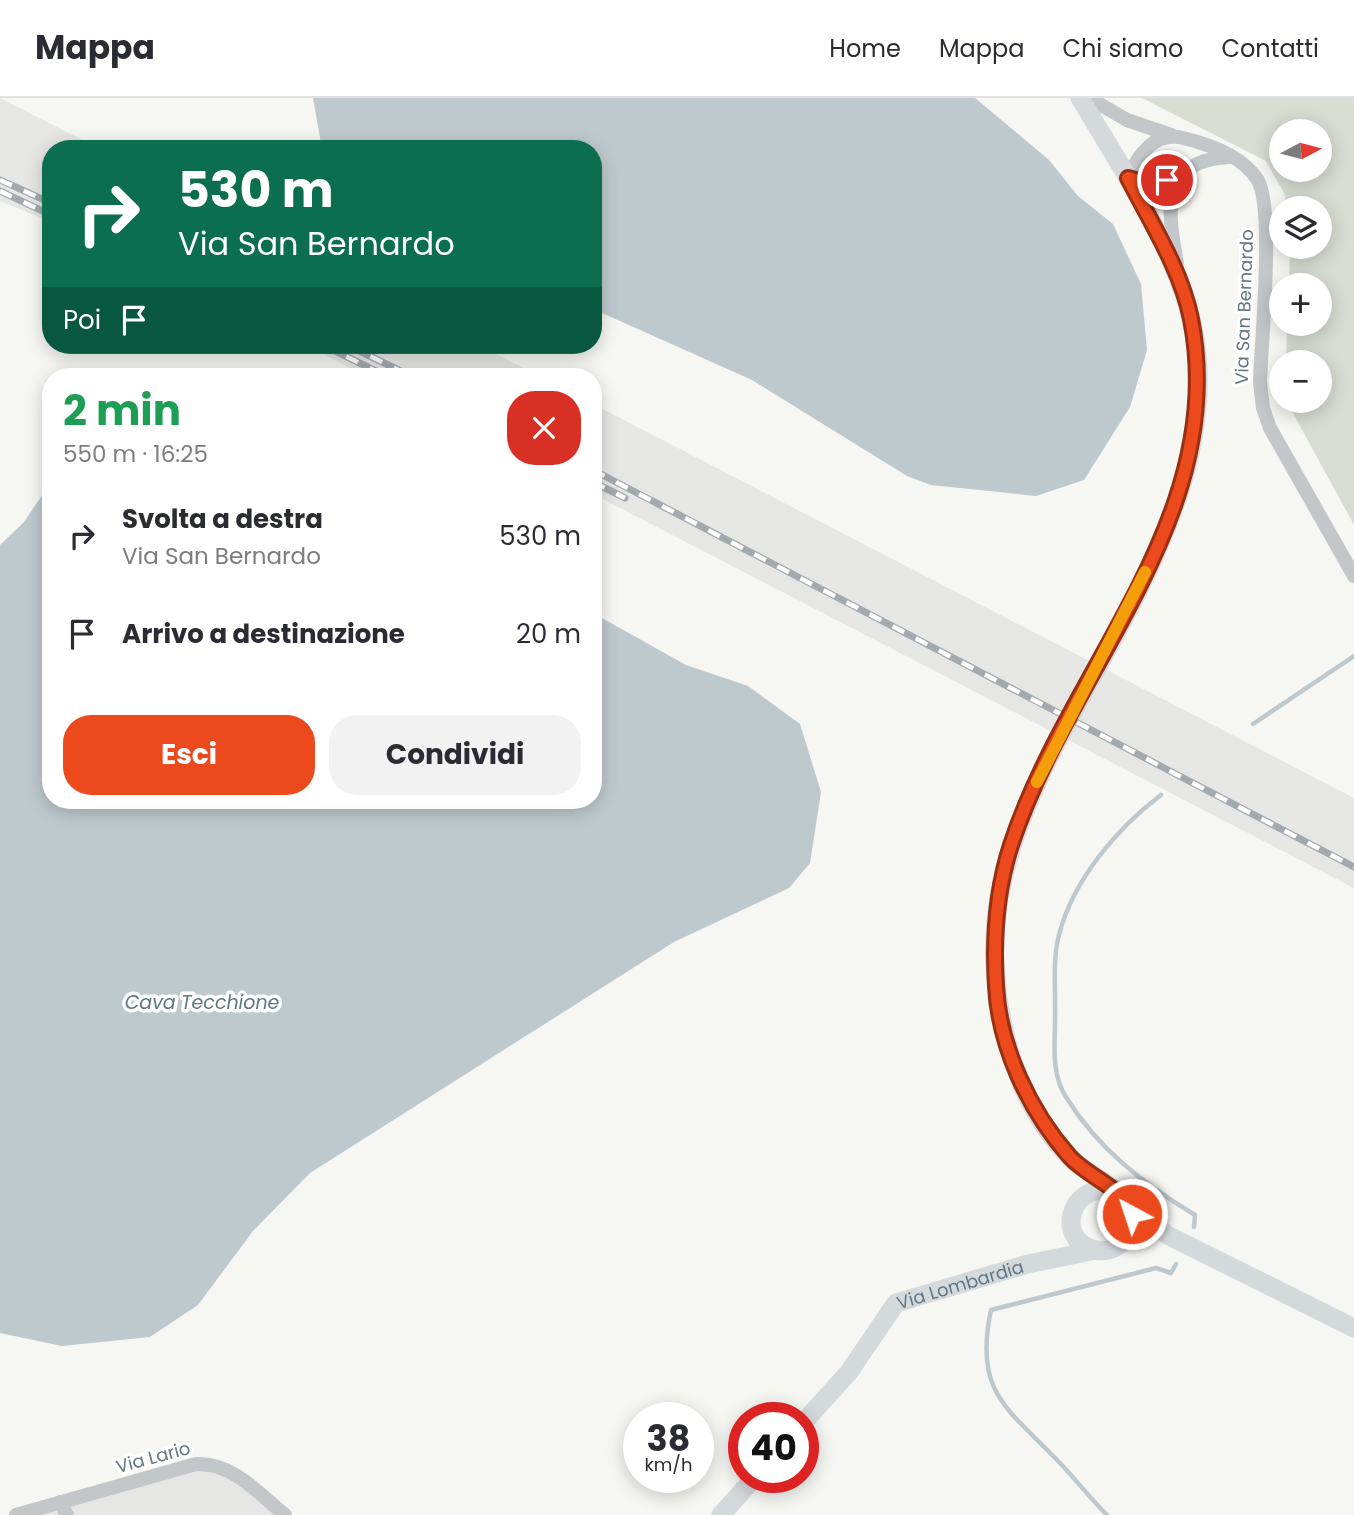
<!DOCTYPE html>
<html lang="it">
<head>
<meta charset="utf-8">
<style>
  :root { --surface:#fff; --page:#f2f2f3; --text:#2b2b33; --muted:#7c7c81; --line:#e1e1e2; --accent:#ec491c }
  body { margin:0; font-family:Poppins,sans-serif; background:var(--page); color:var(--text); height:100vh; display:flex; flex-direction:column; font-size:26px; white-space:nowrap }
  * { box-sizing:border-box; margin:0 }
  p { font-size:23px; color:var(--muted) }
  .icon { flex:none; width:38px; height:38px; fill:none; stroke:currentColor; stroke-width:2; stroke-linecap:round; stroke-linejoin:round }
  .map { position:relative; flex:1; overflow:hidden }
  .drawer { position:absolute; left:42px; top:270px; width:560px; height:441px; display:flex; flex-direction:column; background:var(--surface); border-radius:28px; box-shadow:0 4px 18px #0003 }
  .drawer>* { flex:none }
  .guide { position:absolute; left:42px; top:42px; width:560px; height:214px; border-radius:28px; box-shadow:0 4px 18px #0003; background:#0b6e4f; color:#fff; overflow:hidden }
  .needle { width:46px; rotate:83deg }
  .fabs { position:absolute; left:1269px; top:21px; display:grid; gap:14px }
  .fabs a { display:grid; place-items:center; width:63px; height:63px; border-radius:50%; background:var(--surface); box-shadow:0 4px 18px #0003; font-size:35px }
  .speed { position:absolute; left:623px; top:1304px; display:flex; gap:14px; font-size:35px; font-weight:700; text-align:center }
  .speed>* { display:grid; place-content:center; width:91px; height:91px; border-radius:50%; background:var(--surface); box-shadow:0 4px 18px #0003; line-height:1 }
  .speed small { font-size:18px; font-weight:400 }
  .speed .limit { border:10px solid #d22; background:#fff; color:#111 }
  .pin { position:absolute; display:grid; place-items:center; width:60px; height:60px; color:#fff; margin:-30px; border:4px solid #fff; border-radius:50%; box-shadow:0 2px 7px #0007 }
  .me { position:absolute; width:77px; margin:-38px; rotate:320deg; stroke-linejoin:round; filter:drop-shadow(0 0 5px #0008) }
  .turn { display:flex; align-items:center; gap:24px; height:147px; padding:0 21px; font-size:32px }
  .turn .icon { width:91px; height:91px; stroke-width:2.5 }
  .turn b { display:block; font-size:49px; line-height:60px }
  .then { display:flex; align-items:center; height:66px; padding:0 21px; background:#0003; gap:14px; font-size:26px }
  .round { display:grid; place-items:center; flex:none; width:74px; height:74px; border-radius:28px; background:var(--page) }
  .headline { display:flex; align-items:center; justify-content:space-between; height:119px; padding:0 21px }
  h1 { font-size:42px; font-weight:700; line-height:52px; color:#1e9e55 }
  .action { display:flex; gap:14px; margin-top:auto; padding:14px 21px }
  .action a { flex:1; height:80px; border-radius:28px; background:var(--accent); color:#fff; font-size:28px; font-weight:700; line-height:80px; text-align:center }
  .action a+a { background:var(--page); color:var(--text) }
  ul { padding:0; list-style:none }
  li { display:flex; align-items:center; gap:21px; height:98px; padding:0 21px }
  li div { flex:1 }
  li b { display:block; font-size:26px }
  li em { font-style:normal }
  header { display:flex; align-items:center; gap:42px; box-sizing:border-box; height:98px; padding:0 35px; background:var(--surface); border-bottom:2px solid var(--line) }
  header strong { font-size:33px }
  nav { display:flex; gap:38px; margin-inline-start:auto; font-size:24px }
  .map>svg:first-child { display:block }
  .built { fill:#e6e7e5 }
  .green { fill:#d7ddd2; fill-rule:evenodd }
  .water { fill:#bec9ce }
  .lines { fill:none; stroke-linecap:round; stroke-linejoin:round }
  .stream { stroke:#bec9ce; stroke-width:4.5 }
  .street { stroke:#c3c7ca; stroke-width:14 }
  .secondary { stroke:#d4d9dc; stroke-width:19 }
  .rail-casing { stroke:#a3aaaf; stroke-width:7 }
  .rail { stroke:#fff; stroke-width:4.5; stroke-dasharray:13; stroke-linecap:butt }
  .route-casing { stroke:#992f12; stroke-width:18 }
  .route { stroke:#ec491c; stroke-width:12 }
  .slow { stroke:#f59e0b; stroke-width:12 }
  .labels { text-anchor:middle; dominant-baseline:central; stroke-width:7; stroke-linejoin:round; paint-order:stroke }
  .street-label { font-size:18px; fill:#637684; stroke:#fff }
  .water-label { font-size:19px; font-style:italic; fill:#5f7881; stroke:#fff }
</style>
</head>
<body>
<header>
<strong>Mappa</strong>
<nav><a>Home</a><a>Mappa</a><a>Chi siamo</a><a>Contatti</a></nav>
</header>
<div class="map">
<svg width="1354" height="1417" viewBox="0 0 1354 1417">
  <rect width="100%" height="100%" fill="#f6f6f2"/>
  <g class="built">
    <path d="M0 0 100 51H51V124L0 103Z"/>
    <path d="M305 247H479L539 278H366Z"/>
    <path d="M593 306 1354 700V790L593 396Z"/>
    <path d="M215 1365 285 1417H25Z"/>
  </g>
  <path class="green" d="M1142 0H1354V427L1288 306V303H1320V264H1286L1287 226H1320V187H1289L1290 149H1320V110H1286L1285 97 1266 63ZM1281 33H1320V72H1281Z"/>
  <g class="water">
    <path d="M313 0H975L1049 62 1078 98 1113 126 1141 186 1147 252 1130 309 1084 382 1036 398 931 387 907 378 752 282 593 211V51H322Z"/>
    <path d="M51 384V702H593V515L686 567 748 588 800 626 821 694 810 765 789 790 674 844 310 1075 253 1133 198 1207 150 1239 62 1248 0 1235V447L24 424Z"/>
  </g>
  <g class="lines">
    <g class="stream">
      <path d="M1253 626 1354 558"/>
      <path d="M1161 697C1117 730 1073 782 1059 837 1052 863 1056 894 1055 922 1055 949 1051 975 1066 999 1098 1051 1144 1086 1195 1117L1194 1129"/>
      <path d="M1107 1417C1090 1400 1076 1382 1060 1365 1009 1311 973 1296 991 1212L1156 1170 1171 1175 1176 1166"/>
    </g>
    <g class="street">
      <path d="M1089 0 1127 22 1171 37"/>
      <path d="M1181 76 1152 85 1128 80C1138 57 1154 33 1183 40 1208 46 1242 58 1257 81 1275 107 1261 246 1260 284L1263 310 1270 330 1354 478"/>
      <path d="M1177 165C1167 111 1160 63 1229 59"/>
      <path d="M60 1404 67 1417"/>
      <path d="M16 1417 196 1366C232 1364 258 1395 285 1417"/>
    </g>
    <g class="secondary">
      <path d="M1080 0C1118 64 1161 128 1185 199 1236 353 1129 507 1060 638 1023 709 991 784 995 865 998 934 1021 1014 1074 1063 1090 1078 1124 1091 1131 1113 1139 1138 1113 1161 1089 1150 1053 1134 1076 1079 1117 1095"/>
      <path d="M1131 1112 1169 1138 1354 1230"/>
      <path id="s1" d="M803 1325 849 1274 896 1205 1028 1166 1096 1152"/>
      <path d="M721 1417 755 1379"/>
    </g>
    <g class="rail-casing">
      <g id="rail">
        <path d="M0 82 51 105"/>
        <path d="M0 93 51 117"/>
        <path d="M323 247 386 278"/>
        <path d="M347 247 411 278"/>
        <path d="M593 372 1354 769"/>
        <path d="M593 384 625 400"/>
      </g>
    </g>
    <use href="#rail" class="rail"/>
  </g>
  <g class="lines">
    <g class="route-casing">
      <path id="route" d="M1132 1116C1124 1090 1088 1079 1070 1059 1030 1014 999 949 996 888 993 840 996 793 1011 747 1069 570 1230 419 1191 221 1181 171 1151 125 1128 80L1145 85 1167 82"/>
    </g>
    <use href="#route" class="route"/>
    <path class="slow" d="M1037 684 1145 474"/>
  </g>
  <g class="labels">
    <g class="street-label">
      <text transform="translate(1244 209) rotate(-88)">Via San Bernardo</text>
      <text stroke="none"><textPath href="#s1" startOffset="219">Via Lombardia</textPath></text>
      <text transform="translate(153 1359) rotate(-15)">Via Lario</text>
    </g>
    <g class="water-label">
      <text x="202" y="904">Cava Tecchione</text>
    </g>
  </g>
</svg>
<div class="fabs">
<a><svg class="needle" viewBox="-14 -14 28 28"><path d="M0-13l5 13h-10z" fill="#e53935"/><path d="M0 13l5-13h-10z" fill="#7c7c81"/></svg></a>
<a><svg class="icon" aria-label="layers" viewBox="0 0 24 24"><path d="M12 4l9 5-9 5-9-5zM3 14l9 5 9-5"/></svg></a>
<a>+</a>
<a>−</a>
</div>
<div class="speed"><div>38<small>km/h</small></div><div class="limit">40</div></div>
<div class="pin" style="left:1167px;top:82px;background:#d93025"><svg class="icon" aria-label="arrive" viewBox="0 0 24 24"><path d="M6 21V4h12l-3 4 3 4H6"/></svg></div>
<svg class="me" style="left:1132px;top:1116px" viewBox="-20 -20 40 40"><circle r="17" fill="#ec491c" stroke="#fff" stroke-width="3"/><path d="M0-11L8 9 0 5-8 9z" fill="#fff"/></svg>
<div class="guide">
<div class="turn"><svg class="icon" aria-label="right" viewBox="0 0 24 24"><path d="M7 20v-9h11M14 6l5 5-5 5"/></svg><div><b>530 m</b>Via San Bernardo</div></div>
<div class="then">Poi<svg class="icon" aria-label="arrive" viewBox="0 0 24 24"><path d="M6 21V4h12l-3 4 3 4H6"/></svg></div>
</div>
<section class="drawer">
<div class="headline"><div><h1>2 min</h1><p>550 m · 16:25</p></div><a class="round" style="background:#d93025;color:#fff"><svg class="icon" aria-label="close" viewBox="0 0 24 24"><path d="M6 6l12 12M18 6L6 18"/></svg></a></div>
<ul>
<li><svg class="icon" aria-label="right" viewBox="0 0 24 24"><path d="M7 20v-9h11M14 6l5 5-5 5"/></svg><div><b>Svolta a destra</b><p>Via San Bernardo</p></div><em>530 m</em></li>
<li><svg class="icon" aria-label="arrive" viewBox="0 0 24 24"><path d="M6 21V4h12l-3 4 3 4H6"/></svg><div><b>Arrivo a destinazione</b></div><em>20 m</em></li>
</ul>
<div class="action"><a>Esci</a><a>Condividi</a></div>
</section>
</div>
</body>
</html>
